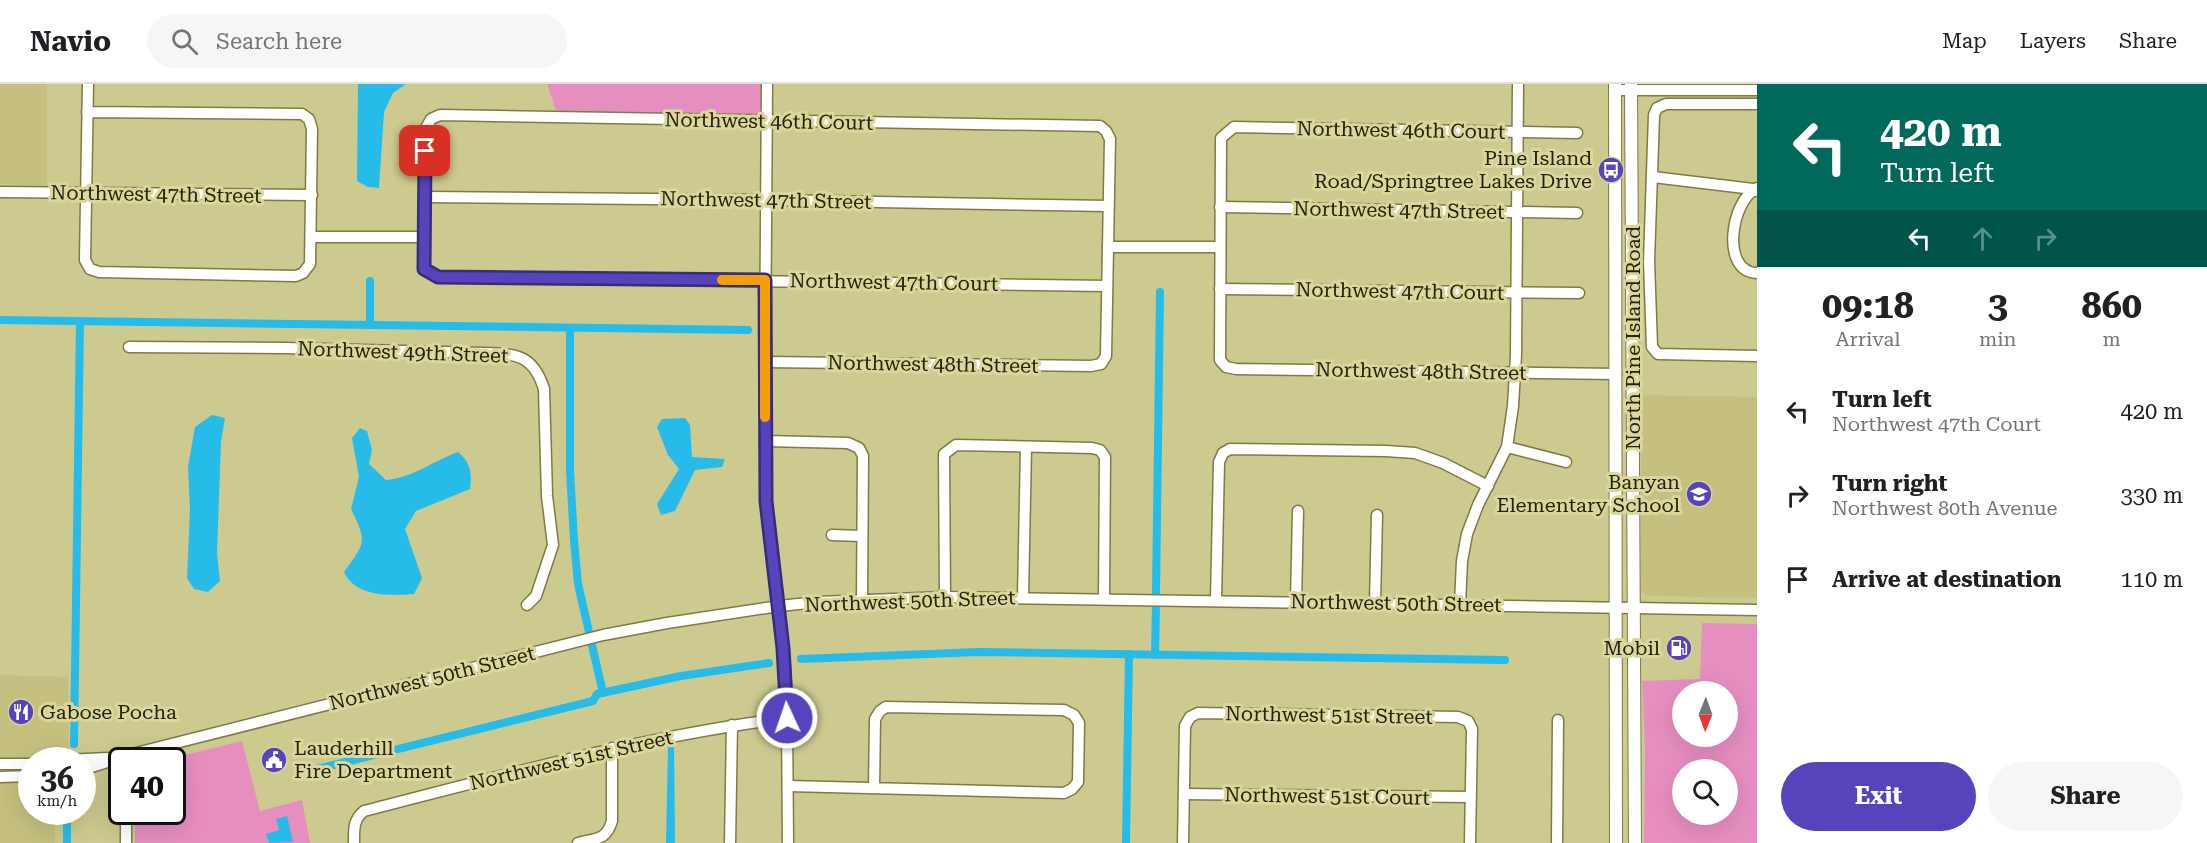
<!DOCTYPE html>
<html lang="en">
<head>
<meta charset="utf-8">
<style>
  :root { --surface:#fff; --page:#f6f6f6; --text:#202124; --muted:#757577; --line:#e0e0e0; --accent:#5743bb }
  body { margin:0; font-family:"Roboto Serif",serif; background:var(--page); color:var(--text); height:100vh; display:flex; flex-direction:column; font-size:22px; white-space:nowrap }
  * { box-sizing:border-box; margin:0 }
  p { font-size:20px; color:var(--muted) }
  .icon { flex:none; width:33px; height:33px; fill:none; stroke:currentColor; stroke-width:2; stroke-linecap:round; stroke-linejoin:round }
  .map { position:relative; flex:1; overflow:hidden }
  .drawer { display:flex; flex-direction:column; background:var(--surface); width:450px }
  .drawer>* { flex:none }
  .hud { background:#00695c; color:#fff; overflow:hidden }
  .needle { width:39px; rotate:181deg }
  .fabs { position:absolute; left:1672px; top:597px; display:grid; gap:12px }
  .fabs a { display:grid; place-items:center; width:66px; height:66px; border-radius:50%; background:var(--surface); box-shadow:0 6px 24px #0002; font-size:30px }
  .speed { position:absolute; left:18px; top:663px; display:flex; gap:12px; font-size:30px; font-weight:700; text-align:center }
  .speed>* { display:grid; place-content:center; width:78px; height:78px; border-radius:50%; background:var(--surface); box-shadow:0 6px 24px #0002; line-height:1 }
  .speed small { font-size:15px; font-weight:400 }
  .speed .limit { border:3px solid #111; border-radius:9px; background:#fff; color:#111 }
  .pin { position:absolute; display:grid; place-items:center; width:51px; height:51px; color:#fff; margin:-26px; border-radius:12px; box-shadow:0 3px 9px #0006 }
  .me { position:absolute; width:66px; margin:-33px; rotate:357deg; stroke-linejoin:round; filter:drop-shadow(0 0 4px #0008) }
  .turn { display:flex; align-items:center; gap:21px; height:126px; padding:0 24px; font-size:27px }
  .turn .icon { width:78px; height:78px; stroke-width:2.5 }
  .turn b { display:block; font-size:42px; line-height:51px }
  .lanes { display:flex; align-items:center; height:57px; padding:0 24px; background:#0003; justify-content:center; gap:30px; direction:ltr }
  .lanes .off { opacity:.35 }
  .eta { display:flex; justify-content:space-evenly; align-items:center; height:102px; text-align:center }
  .eta b { font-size:36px; font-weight:700; line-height:42px }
  .cta { display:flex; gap:12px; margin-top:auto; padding:12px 24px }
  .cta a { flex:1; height:69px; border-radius:36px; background:var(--accent); color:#fff; font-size:24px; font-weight:700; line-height:69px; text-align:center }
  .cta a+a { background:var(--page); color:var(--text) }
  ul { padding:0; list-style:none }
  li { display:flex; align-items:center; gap:18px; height:84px; padding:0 24px }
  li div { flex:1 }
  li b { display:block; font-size:22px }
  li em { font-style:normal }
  header { display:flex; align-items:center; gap:36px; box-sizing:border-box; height:84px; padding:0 30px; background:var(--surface); border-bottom:2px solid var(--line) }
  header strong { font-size:28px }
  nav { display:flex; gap:33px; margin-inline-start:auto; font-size:21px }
  .search { width:420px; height:54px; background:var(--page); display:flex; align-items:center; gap:15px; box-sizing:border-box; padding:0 21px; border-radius:33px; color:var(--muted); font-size:22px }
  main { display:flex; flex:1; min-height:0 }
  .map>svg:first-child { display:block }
  .built { fill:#c5c07f }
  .green { fill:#e78ec1; fill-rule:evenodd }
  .water { fill:#26bbe9 }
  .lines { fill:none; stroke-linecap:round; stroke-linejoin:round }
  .canal { stroke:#26bbe9; stroke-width:8 }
  .minor-casing { stroke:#7f7b43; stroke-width:13 }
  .major-casing { stroke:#7f7b43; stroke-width:14 }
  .minor { stroke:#fff; stroke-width:10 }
  .major { stroke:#fff; stroke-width:12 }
  .route-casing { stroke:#392c7a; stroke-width:15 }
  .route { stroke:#5743bb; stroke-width:10 }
  .slow { stroke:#f59e0b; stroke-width:10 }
  .labels { text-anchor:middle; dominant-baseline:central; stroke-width:6; stroke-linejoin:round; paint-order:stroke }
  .street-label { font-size:20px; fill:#25230c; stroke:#dad79c }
  .poi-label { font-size:20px; fill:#25230c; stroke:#dad79c; text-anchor:end }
</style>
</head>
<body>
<header>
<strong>Navio</strong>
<div class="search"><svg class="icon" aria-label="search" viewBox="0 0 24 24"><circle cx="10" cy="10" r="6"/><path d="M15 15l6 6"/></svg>Search here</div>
<nav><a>Map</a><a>Layers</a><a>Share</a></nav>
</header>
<main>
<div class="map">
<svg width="1757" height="759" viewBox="0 0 1757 759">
  <rect width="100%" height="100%" fill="#cdca8f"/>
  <g class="built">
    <path d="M0 0H47V102L0 100Z"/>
    <path d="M1641 311 1757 313V514L1648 512 1641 507Z"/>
    <path d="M0 591 68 593 69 670 66 676H32V728H55V759H0Z"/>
  </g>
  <g class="green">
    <path d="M547 0H763L762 32 569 28 556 26Z"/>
    <path d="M1702 539 1757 540V759H1644L1645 663 1642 597 1700 595ZM1683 608H1728V652H1683ZM1683 686H1728V730H1683Z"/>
    <path d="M242 657 260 727 302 716 310 759H135V728H172V676H164Z"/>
  </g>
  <g class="water">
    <path d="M358 0H406L393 9 384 28 379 104 368 103 357 97Z"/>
    <path d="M212 331 225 334 221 357 217 470 220 497 208 508 194 505 187 494 190 425 188 383 195 343Z"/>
    <path d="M685 334 690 341 692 373 725 375 722 383 695 386 675 427 661 431 657 420 679 385 668 371 657 343 662 335Z"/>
    <path d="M360 344 367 347 372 366 369 380 386 396C412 394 433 377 458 368 471 379 472 389 470 405L416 427 405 445 422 494 414 510C391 512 355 513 344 488 366 458 367 458 351 425L359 393 352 354Z"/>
    <path d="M674 661 675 759H666L668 663Z"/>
    <path d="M287 732 293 758 269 759 266 750 279 746 276 735Z"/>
  </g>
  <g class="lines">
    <g class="canal">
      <path d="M0 236 748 246"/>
      <path d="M370 241V197"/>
      <path d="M570 244V387L574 456 578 500 603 609"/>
      <path d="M1156 509 1160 208"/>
      <path d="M1155 571 1156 522"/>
      <path d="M801 575 978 568 1505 576"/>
      <path d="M74 660 80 237"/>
      <path d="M309 687 593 617 597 610 681 592 769 579"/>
      <path d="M67 759V728"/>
      <path d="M1126 759 1129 570"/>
    </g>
    <g class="minor-casing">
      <g id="minor">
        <path d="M767 0 765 278 766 417 785 585 787 634 788 759"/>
        <path d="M1615 6H1757"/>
        <path d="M1757 20H1666L1657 24 1654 31 1649 177 1652 263 1658 270 1757 272"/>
        <path d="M87 28 302 30 309 35 312 45 310 180 303 189 296 192 99 188 90 185 85 176 88 0"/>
        <path d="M1577 49 1234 43 1221 54 1220 276 1226 283 1236 285 1616 290"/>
        <path d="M1653 93 1753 105 1756 107"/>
        <path d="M1757 104C1731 116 1720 188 1757 189"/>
        <path d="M0 108 312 111"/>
        <path d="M425 113 766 116 1108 122"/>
        <path d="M1220 123 1577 129"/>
        <path d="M311 153H424"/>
        <path d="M1108 163H1219"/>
        <path d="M1220 205 1579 209"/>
        <path d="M129 263 285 264 483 269C516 270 533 270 544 305L547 412 553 461 536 512 527 521"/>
        <path d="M765 278 1091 282 1101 280 1106 272 1110 55 1106 47 1100 42 440 31 431 35 426 44 424 185 438 193 1107 202"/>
        <path d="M765 357 848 359 859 364 863 372 862 516"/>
        <path d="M1507 363 1566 378"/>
        <path d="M832 451 862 452"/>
        <path d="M945 513 944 370 956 361 1092 364 1100 366 1105 373 1104 515"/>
        <path d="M1023 513 1026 363"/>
        <path d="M1216 516 1219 378 1223 369 1230 365 1386 367 1415 369 1443 379 1488 402"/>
        <path d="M1296 518 1298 427"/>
        <path d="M1375 519 1377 431"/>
        <path d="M1460 520 1462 477 1467 450 1478 421 1507 363 1513 322 1516 271 1518 0"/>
        <path d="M65 676 108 674"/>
        <path d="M0 680H32"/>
        <path d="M82 686 136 669 603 551 667 539 779 522 818 518 945 513 1757 526"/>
        <path d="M0 693 32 692"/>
        <path d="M788 702 1064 709 1072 705 1078 698 1079 639 1074 631 1064 626 886 623 880 627 875 635 874 704"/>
        <path d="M1184 710 1470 713"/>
        <path d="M126 728V759"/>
        <path d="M354 759C354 745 353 736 364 727 505 691 644 652 787 634"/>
        <path d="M578 759C596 754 606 757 612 737V664"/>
        <path d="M730 759 732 641"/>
        <path d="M1183 759 1185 642 1190 633 1198 629 1458 633 1468 637 1472 645 1470 759"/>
        <path d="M1557 759 1558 636"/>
      </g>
    </g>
    <g class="major-casing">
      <g id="major">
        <path d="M1615 0 1616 759"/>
        <path d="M1631 0 1635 759"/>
      </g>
    </g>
    <use href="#minor" class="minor"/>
    <use href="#major" class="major"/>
  </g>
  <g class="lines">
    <g class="route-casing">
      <path id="route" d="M425 67 424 185 438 193 765 196 766 417 783 564 787 634"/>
    </g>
    <use href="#route" class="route"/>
    <path class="slow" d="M722 196H765V333"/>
  </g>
  <defs>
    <g id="bus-disc" transform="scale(1.35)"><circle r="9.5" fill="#5743bb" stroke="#dad79c"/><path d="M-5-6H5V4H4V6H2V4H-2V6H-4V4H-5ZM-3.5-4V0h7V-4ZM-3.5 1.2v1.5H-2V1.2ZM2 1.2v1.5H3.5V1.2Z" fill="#fff"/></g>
    <g id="school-disc" transform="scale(1.35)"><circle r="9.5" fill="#5743bb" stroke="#dad79c"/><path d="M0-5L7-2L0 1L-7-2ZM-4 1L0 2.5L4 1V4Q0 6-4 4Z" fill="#fff"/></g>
    <g id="fuel-disc" transform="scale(1.35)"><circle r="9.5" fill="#5743bb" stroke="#dad79c"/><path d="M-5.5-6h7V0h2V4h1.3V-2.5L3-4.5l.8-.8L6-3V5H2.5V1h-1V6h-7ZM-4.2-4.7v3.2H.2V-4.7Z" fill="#fff"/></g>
    <g id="restaurant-disc" transform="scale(1.35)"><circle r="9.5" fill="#5743bb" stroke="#dad79c"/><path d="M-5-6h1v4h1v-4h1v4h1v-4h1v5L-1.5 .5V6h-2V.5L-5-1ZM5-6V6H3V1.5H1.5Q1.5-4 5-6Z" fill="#fff"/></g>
    <g id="civic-disc" transform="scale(1.35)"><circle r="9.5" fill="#5743bb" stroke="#dad79c"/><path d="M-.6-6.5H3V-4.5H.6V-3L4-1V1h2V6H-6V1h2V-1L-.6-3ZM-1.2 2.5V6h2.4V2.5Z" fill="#fff"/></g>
  </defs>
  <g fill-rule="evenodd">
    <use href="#bus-disc" x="1611" y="86"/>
    <use href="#school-disc" x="1699" y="410"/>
    <use href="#fuel-disc" x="1679" y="564"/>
    <use href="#restaurant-disc" x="21" y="628"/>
    <use href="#civic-disc" x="274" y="676"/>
  </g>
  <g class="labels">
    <g class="street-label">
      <text transform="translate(769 37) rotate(1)">Northwest 46th Court</text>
      <text transform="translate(1401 46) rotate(1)">Northwest 46th Court</text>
      <text transform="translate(156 110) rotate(1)">Northwest 47th Street</text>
      <text transform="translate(766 116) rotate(1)">Northwest 47th Street</text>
      <text transform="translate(1399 126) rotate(1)">Northwest 47th Street</text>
      <text transform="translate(894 198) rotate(1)">Northwest 47th Court</text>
      <text transform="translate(1400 207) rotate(1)">Northwest 47th Court</text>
      <text transform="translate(1633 254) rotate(-90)">North Pine Island Road</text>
      <text transform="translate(403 268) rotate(2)">Northwest 49th Street</text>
      <text transform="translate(933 280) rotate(1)">Northwest 48th Street</text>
      <text transform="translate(1421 287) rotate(1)">Northwest 48th Street</text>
      <text transform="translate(910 517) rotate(-2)">Northwest 50th Street</text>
      <text transform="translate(1396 519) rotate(1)">Northwest 50th Street</text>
      <text transform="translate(432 594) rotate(-14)">Northwest 50th Street</text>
      <text transform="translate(1329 631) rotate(1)">Northwest 51st Street</text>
      <text transform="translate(571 676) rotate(-13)">Northwest 51st Street</text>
      <text transform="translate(1327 712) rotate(1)">Northwest 51st Court</text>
    </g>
    <g class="poi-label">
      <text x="1592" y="74">Pine Island<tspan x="1592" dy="23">Road/Springtree Lakes Drive</tspan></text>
      <text x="1680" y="398">Banyan<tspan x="1680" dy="23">Elementary School</tspan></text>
      <text x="1660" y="564">Mobil</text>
      <text x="40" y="628" text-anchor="start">Gabose Pocha</text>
      <text x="294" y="664" text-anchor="start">Lauderhill<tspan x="294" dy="23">Fire Department</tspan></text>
    </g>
  </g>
</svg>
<div class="fabs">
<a><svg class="needle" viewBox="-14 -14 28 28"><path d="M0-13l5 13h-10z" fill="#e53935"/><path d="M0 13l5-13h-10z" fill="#757577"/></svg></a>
<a><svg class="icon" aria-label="search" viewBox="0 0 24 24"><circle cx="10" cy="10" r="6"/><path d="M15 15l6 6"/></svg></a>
</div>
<div class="speed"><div>36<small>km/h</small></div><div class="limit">40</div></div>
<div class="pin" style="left:425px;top:67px;background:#d93025"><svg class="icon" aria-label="arrive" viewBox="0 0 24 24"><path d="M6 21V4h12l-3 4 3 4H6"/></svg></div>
<svg class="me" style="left:787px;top:634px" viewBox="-20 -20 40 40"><circle r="17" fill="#5743bb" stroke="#fff" stroke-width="3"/><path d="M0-11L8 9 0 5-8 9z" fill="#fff"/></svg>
</div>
<section class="drawer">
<div class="hud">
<div class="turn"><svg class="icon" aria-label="left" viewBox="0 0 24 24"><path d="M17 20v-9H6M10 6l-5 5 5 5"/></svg><div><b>420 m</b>Turn left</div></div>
<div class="lanes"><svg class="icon" aria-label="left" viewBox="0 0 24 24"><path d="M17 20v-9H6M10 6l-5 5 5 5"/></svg><svg class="icon off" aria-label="ahead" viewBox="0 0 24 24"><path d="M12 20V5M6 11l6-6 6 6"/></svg><svg class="icon off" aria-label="right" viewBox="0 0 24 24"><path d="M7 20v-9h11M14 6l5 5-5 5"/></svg></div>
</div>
<div class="eta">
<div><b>09:18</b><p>Arrival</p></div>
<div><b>3</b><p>min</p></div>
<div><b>860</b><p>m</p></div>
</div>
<ul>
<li><svg class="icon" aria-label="left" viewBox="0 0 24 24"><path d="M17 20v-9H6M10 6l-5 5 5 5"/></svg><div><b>Turn left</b><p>Northwest 47th Court</p></div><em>420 m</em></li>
<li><svg class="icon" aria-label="right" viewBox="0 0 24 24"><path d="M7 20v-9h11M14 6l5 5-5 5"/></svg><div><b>Turn right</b><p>Northwest 80th Avenue</p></div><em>330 m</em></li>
<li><svg class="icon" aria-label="arrive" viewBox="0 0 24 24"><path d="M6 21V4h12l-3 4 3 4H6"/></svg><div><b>Arrive at destination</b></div><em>110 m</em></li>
</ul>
<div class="cta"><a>Exit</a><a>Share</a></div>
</section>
</main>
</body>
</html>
